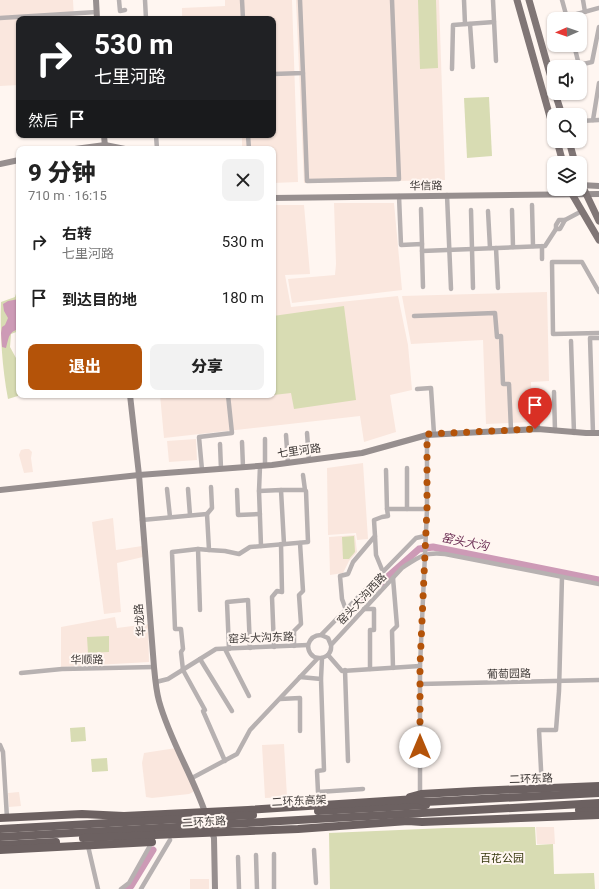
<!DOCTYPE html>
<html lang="zh">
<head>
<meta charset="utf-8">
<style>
  :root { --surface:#fff; --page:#f2f2f2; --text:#222; --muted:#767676; --accent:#b45309 }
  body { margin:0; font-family:Roboto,"Noto Sans SC",sans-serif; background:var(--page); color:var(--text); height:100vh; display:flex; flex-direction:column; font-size:15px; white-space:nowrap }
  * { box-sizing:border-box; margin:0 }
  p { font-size:13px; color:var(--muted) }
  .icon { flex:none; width:22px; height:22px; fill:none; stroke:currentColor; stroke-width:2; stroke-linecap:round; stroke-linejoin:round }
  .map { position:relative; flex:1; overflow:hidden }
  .sheet { position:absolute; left:16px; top:146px; width:260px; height:252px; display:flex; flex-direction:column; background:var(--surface); border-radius:8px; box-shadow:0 1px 3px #0004 }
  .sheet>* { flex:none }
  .banner { position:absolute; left:16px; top:16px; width:260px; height:122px; border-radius:8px; box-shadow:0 1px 3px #0004; background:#202124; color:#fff; overflow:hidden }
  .needle { width:26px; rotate:268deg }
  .buttons { position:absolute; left:547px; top:12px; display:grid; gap:8px }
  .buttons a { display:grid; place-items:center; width:40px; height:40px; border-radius:8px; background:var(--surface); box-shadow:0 1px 3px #0004; font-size:20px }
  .pin { position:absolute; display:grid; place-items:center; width:34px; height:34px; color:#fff; margin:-41px -17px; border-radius:50% 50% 50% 0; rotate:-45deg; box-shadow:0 0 4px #0007 }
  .pin .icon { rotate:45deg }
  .me { position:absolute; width:44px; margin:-22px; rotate:0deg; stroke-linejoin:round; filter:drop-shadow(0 0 3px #0008) }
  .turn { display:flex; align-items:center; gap:14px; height:84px; padding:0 12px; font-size:18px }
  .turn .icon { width:52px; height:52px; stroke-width:2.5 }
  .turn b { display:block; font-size:28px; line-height:34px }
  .then { display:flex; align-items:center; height:38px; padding:0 12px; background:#0003; gap:8px; font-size:15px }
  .round { display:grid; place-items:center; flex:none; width:42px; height:42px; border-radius:8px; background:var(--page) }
  .overview { display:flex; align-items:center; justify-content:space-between; height:68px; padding:0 12px }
  h1 { font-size:24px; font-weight:800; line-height:30px }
  .primary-button { display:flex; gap:8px; margin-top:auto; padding:8px 12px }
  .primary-button a { flex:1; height:46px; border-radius:8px; background:var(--accent); color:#fff; font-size:16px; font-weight:800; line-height:46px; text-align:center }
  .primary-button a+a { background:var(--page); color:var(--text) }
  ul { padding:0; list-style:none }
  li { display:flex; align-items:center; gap:12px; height:56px; padding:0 12px }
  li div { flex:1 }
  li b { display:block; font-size:15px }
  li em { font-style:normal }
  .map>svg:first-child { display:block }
  .built { fill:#fae7de }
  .green { fill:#d8dcb3 }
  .water { fill:#cd9ab6 }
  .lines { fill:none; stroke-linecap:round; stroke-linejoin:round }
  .river { stroke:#cd9ab6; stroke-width:7 }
  .street { stroke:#b7b1b1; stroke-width:4.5 }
  .secondary { stroke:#978f8f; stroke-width:6 }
  .primary { stroke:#807676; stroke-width:7 }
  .highway { stroke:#6c6161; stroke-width:8 }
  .route { stroke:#b45309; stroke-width:7; stroke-dasharray:0 12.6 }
  .labels { text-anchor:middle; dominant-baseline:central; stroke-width:4; stroke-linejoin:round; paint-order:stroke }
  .street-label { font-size:11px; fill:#403b39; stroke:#fff6f1 }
  .park-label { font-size:11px; fill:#34360c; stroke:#fff6f1 }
  .water-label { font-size:12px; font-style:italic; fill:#6c2e54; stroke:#fff6f1 }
</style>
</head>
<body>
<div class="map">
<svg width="599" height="889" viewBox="0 0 599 889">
  <rect width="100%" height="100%" fill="#fff6f1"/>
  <g class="built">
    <path d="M0 0H73L74 19H19V85L0 86Z"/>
    <path d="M225 0H292L298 182 273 183V149H242V135H273V19H182V8L225 6Z"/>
    <path d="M296 0H439L445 180 304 183Z"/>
    <path d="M334 203H394L402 290 292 303 288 279 335 275 336 264Z"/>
    <path d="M273 205H304L310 274 285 275 291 307 398 296 408 345 412 390 390 395 396 432 364 442 360 416 164 438 160 395H273Z"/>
    <path d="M547 292 549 381 531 382 532 422 486 424 483 340 411 344 402 296Z"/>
    <path d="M196 439 197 460 169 462 167 441Z"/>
    <path d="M25 449H29L32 452 31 458 33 472 24 473 19 455 21 450Z"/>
    <path d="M363 463 368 539 357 540 356 533 328 535 327 468Z"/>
    <path d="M113 518 116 550 142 546 143 557 117 563 121 612 104 614 92 522Z"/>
    <path d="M355 535 357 552 349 561 343 573 330 575 329 537Z"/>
    <path d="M115 617 117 628 148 624 149 662 61 667V627Z"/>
    <path d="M284 744 287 797 265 798 262 745Z"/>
    <path d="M176 748 194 788 193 792 189 794 152 798 146 797 142 763 144 753Z"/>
    <path d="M19 792 21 806 9 807 8 793Z"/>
    <path d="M536 827H554L555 844H537Z"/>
    <rect x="190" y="879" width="19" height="10"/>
  </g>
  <g class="green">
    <path d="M418 0H436L438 68 420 69Z"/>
    <path d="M489 97 492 156 467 158 464 98Z"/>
    <path d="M19 284V331L11 334 10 347 16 358 19 381V395H21L8 399C2 366 0 335 1 302L15 297Z"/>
    <path d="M344 306 356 400 294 409 291 393 256 397 255 395H273V316Z"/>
    <path d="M354 536 355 552 349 559H343L342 537Z"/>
    <path d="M109 636V652L88 653 87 637Z"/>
    <path d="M85 727 86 741 71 742 70 728Z"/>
    <path d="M107 758 108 771 92 772 91 759Z"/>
    <path d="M535 827 536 845 553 844 554 874 594 873 595 889H330L329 833 446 828Z"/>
  </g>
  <path class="water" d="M19 299V329C8 332 9 338 6 348L2 347 1 333 2 327 5 325 8 318 4 311 3 304 8 301Z"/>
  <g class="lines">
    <g class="river">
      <path d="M349 611 419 549 433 547 599 580"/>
      <path d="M127 889 131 886 153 850"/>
    </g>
    <g class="street">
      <path d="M119 0 120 11 125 10"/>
      <path d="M145 0 146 19"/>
      <path d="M242 0 243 19"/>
      <path d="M464 0 465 24"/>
      <path d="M493 0 496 61"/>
      <path d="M562 0 567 18"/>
      <path d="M583 0 585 12"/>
      <path d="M566 17 599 8"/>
      <path d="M0 18 97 12"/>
      <path d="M470 24 473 67"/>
      <path d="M574 45 579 65 592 62 599 27"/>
      <path d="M452 69 453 25 494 22"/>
      <path d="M303 73 307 181 399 179 392 0"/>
      <path d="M273 74 303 73 300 0"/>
      <path d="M593 120 599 83"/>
      <path d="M580 121 599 120"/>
      <path d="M156 135 157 149"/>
      <path d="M248 135 249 149"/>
      <path d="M447 195 451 289"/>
      <path d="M399 196 401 245 422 244V251L545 246 556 229H560L565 220 582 211"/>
      <path d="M532 205 533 246"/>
      <path d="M421 209 422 244"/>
      <path d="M471 210 473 288"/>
      <path d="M512 210 513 247"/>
      <path d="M488 211 490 248"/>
      <path d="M556 229V225L559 220H565"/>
      <path d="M542 246V259"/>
      <path d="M496 248 498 288"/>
      <path d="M422 251 423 287"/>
      <path d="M599 292 582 262H552L553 334 599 333"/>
      <path d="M414 316 495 313 497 337 501 336 503 384H509L511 430"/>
      <path d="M571 341 574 433"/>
      <path d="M417 389 431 388 434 434"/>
      <path d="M554 392 555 431"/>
      <path d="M536 393 538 429"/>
      <path d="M307 433 309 460"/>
      <path d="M593 433 590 338H599"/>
      <path d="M286 435 288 463"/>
      <path d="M242 442 243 467"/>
      <path d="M220 444 221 469"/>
      <path d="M260 466 259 491 261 546"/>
      <path d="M265 466V439"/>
      <path d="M202 470 199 437 232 433 228 395"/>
      <path d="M386 470 387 509"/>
      <path d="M167 489 170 517"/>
      <path d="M188 489 190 515"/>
      <path d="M237 490 238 515 260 514"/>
      <path d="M281 490H305L303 475"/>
      <path d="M259 491 281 490 284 544"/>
      <path d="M407 509V468"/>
      <path d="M207 514 212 508 211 487"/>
      <path d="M142 520 207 514 209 550 225 551 239 554 250 547 308 542 306 491 305 490"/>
      <path d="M375 536 376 555 383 572"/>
      <path d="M198 549 200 610"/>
      <path d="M209 550 198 549 172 552 175 629H181L183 649 181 652 183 670 205 710 203 711 225 761"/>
      <path d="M364 609H374V630H370V669"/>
      <path d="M346 610 342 599 340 576 348 574 353 562 375 536 374 520 382 517 388 516 387 509H427"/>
      <path d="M321 635 328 638 331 645"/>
      <path d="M308 645C310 639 314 635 321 635L416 538 425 536"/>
      <path d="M308 645C308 652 312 657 318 658"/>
      <path d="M294 646V631L301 624 299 595 303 591 300 543"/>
      <path d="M274 647 272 597 277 591 282 592 281 544"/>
      <path d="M225 649 249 696"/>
      <path d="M229 649 227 602 248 600 250 648"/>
      <path d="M328 655 342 671 420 666"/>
      <path d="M200 659 232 711"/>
      <path d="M393 668 392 631 397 626 393 578"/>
      <path d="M345 670 348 761"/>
      <path d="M21 673 62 669 154 667"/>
      <path d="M300 677 321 679 324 770 317 771 318 792 363 789"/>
      <path d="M321 679 322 658"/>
      <path d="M156 682 168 679 216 649 308 645"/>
      <path d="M420 684 599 680"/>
      <path d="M280 699 300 698V731"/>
      <path d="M0 745 3 752 7 818"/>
      <path d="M192 778 237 754 250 730 318 658C327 658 332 653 331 645L402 568C420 556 424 552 445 554L599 584"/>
      <path d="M542 789 539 730H556L559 691 562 577"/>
      <path d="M420 794V666L427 509V435"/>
      <path d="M88 846 98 889"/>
      <path d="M314 850 316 883"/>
      <path d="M274 854V889"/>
      <path d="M256 855 257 889"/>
      <path d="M238 857 239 889"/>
      <path d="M121 889 129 883 152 842"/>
      <path d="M141 889 170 840"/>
    </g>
    <g class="secondary">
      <path d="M96 0 97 19"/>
      <path d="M104 135 105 147"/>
      <path d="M75 149 105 145 125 149"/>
      <path d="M0 164 19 160"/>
      <path d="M580 186 581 185 599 186"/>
      <path d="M273 198 599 194"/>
      <path d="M130 395 139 475 154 667C155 678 156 690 159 701 170 741 193 776 206 815"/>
      <path d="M0 490 139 475 272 465 362 453 427 435 538 429 586 433H599"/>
      <path d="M211 829 214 838 215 889"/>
    </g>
    <g class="primary">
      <path d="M517 0 554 131"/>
      <path d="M529 0 554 88"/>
      <path d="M555 93 562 115"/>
      <path d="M557 141 563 163"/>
      <path d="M569 141 575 163"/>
      <path d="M580 181 599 221"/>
      <path d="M571 189 572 194 599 240"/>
    </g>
    <g class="highway">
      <path d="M410 797 421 794 475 791 599 786"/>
      <path d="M579 810 599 809"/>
      <path d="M318 811 426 805"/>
      <path d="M0 818 82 814 124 816 248 810 416 799 425 802 599 793"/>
      <path d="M0 829 253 815"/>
      <path d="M0 837 599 803"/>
      <path d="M83 838 298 829 408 821 422 822 599 815"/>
      <path d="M0 845 56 842"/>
      <path d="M0 850 152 842"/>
    </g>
  </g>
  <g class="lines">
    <path class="route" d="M420 747V666L427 508V434L535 429"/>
  </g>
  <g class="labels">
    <g class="street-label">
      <text transform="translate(426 186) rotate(-1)">华信路</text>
      <text transform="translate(299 451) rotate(-8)">七里河路</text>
      <text transform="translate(362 599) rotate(-47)">窑头大沟西路</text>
      <text transform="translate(140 620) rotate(-95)">华龙路</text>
      <text transform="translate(261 638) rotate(-2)">窑头大沟东路</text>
      <text transform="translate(87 660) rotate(-1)">华顺路</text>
      <text transform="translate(509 674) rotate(-1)">葡萄园路</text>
      <text transform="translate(531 779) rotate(-2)">二环东路</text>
      <text transform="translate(299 801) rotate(-3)">二环东高架</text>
      <text transform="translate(204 822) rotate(-3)">二环东路</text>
    </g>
    <g class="park-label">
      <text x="502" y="858">百花公园</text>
    </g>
    <g class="water-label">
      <text transform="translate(465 542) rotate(11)">窑头大沟</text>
    </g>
  </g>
</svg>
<div class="buttons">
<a><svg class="needle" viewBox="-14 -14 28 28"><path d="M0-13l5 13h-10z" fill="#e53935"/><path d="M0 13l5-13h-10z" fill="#767676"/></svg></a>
<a><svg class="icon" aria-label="sound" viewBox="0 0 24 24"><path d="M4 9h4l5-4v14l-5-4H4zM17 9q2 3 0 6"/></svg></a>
<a><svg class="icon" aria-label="search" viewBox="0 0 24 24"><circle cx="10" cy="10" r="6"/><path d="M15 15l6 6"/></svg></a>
<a><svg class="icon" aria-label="layers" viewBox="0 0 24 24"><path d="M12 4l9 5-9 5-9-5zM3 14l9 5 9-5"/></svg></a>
</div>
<div class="pin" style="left:535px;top:429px;background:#d93025"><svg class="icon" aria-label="arrive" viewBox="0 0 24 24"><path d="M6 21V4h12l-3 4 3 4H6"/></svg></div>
<svg class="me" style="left:420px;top:747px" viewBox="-20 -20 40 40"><circle r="19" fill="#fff"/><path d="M0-13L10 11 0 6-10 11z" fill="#b45309"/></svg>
<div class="banner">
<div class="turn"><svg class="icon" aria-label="right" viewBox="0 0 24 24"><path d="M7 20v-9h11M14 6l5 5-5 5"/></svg><div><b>530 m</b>七里河路</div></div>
<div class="then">然后<svg class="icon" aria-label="arrive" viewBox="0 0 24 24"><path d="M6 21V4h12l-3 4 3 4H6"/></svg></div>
</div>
<section class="sheet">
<div class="overview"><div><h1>9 分钟</h1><p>710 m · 16:15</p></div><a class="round"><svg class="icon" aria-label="close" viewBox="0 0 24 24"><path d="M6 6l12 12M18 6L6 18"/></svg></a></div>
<ul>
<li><svg class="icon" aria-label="right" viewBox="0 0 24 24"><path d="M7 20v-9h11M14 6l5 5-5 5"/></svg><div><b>右转</b><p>七里河路</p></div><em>530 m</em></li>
<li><svg class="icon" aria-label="arrive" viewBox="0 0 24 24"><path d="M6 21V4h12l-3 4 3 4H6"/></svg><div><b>到达目的地</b></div><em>180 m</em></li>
</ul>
<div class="primary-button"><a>退出</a><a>分享</a></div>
</section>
</div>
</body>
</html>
